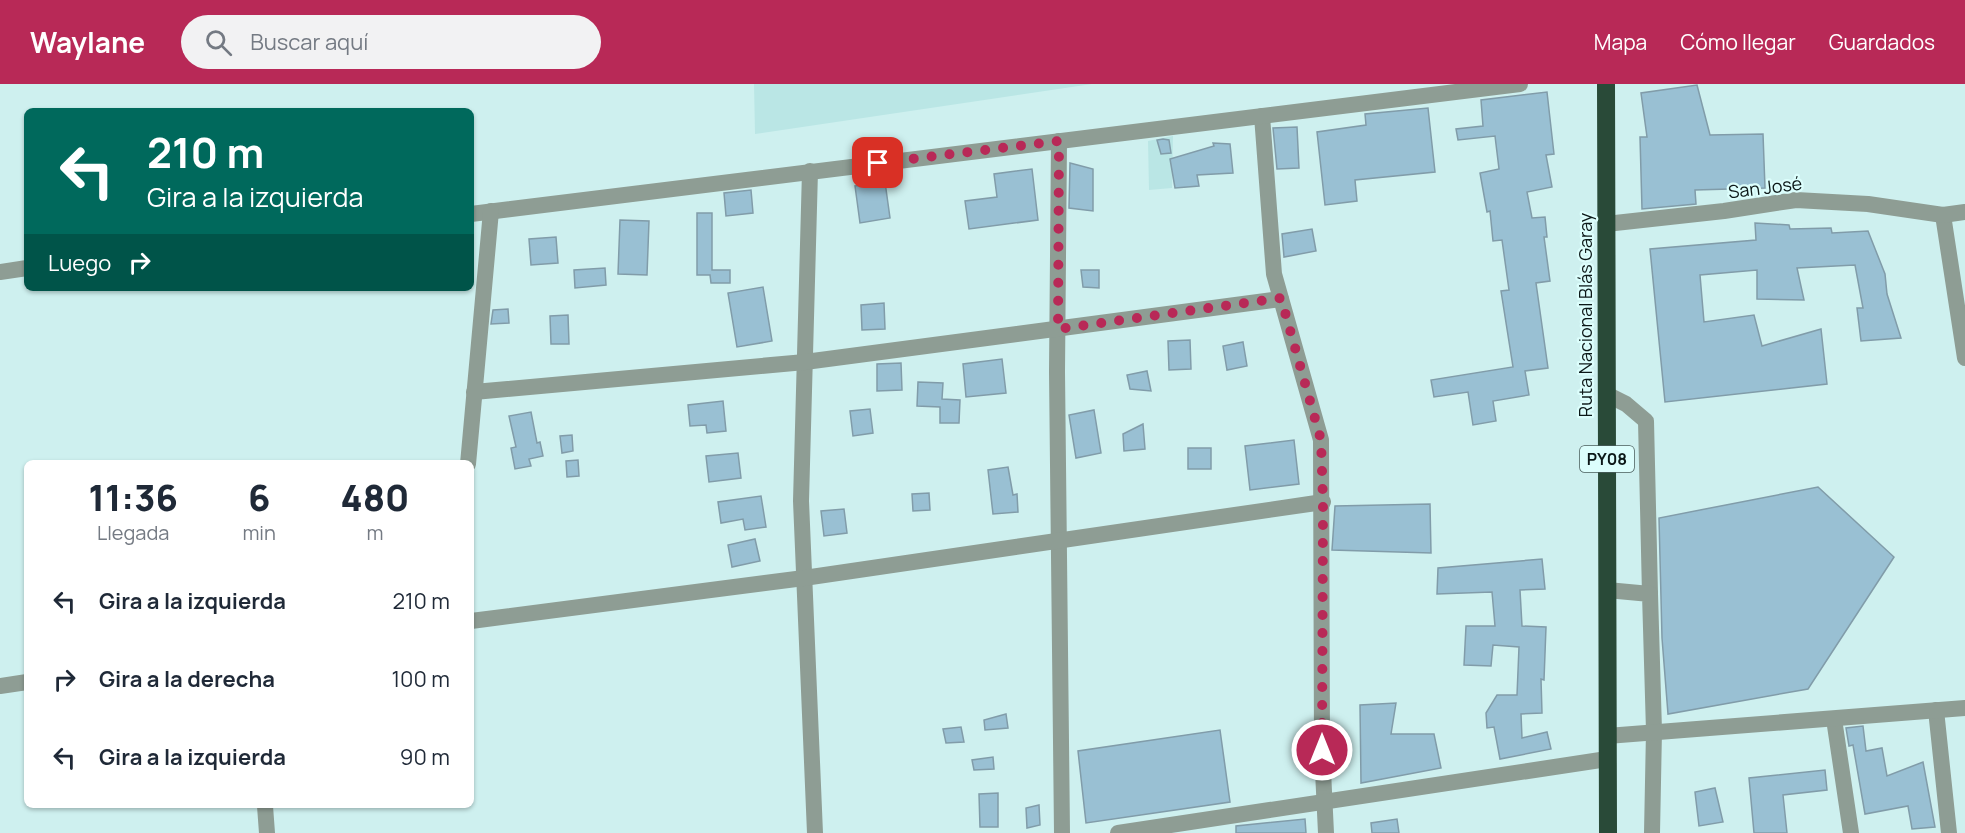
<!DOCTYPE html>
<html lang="es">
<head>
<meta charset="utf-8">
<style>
  :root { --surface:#fff; --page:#f2f2f3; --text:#1f2937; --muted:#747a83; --accent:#b82957 }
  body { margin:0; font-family:Manrope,sans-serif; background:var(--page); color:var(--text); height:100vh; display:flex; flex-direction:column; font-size:22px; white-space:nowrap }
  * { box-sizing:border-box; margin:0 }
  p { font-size:20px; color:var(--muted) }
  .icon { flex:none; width:33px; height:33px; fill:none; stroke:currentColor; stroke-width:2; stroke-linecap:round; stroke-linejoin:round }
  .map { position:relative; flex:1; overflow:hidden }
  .details { position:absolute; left:24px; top:376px; width:450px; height:348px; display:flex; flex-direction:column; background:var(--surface); border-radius:9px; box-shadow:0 2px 4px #0004 }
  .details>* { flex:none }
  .hud { position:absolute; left:24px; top:24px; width:450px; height:183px; border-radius:9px; box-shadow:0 2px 4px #0004; background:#00695c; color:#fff; overflow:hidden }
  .pin { position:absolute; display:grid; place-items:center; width:51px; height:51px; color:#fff; margin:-26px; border-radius:12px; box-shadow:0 3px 9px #0006 }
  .me { position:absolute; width:66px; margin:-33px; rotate:0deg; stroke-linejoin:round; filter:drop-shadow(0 0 4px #0008) }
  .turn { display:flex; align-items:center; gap:21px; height:126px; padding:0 24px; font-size:27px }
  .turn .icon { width:78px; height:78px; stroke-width:2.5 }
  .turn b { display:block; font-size:42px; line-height:51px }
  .then { display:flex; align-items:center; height:57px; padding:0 24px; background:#0003; gap:12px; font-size:22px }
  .eta { display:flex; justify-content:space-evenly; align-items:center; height:102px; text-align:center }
  .eta b { font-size:36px; font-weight:800; line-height:42px }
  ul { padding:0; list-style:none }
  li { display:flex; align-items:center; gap:18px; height:78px; padding:0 24px }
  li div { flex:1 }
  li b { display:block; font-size:22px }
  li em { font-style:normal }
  header { display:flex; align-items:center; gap:36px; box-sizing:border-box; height:84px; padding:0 30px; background:var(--accent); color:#fff }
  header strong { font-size:28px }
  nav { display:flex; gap:33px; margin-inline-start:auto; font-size:21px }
  .search { width:420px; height:54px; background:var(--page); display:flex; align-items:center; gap:15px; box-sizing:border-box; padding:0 21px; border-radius:33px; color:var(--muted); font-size:22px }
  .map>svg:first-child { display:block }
  .built { fill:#bae6e5 }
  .building { fill:#99c0d3; stroke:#819ca9; stroke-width:1.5 }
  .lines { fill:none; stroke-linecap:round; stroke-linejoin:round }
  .street { stroke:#8e9d94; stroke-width:16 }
  .highway { stroke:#294a38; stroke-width:18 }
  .route { stroke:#b82957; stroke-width:10; stroke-dasharray:0 18 }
  .labels { text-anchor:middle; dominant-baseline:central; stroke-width:4.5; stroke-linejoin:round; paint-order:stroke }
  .shield { fill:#dcfefc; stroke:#4a5d5c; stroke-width:1.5 }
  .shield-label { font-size:16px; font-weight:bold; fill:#0c1818 }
  .street-label { font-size:18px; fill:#0c1818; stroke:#dcfefc }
</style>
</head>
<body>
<header>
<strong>Waylane</strong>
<div class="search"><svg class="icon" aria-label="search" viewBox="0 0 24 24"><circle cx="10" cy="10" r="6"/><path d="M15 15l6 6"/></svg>Buscar aquí</div>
<nav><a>Mapa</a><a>Cómo llegar</a><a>Guardados</a></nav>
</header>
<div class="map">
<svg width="1965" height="749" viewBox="0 0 1965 749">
  <rect width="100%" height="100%" fill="#cef0ef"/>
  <g class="built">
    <path d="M754 0H1092L755 50Z"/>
    <path d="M1173 52 1172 104 1149 106 1148 57Z"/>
  </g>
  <g class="building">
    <path d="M1697 1 1710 51 1763 50 1765 104 1695 106 1696 120 1642 125 1640 53H1647L1641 9Z"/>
    <path d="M1547 8 1554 70 1546 71 1552 103 1527 108 1532 134 1545 133 1547 153H1544L1550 197 1536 199 1548 284 1525 287 1529 311 1493 317 1496 337 1473 341 1468 308 1434 313 1431 296 1513 283 1501 207 1509 206 1502 156 1493 157 1490 127 1487 128 1480 89 1499 85 1495 52 1458 56 1456 45 1483 42 1481 16Z"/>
    <path d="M1428 24 1435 88 1355 96 1357 117 1325 121 1317 48 1366 41 1365 30Z"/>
    <path d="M1297 43 1299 84 1277 85 1273 44Z"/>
    <path d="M1163 55 1169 56 1171 69 1161 70 1157 56Z"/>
    <path d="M1213 59 1230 60 1233 89 1197 91 1199 102 1175 104 1170 75 1214 62Z"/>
    <path d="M1070 79 1093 85V127L1069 124Z"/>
    <path d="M1032 85 1038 136 969 145 965 117 997 113 994 90Z"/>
    <path d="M885 98 890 134 860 139 855 102Z"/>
    <path d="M751 106 753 129 726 132 724 109Z"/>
    <path d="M697 129H712V186H730V199H711L710 191H697Z"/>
    <path d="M620 136 649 137 647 191 618 190Z"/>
    <path d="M1755 139 1789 141 1790 145 1831 144 1832 149 1868 147 1885 190 1887 210 1901 254 1861 257 1857 224H1863L1855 181 1797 184 1804 216 1757 215V186L1700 191 1704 238 1754 231 1762 262 1821 245 1827 300 1665 318 1650 165 1756 156Z"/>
    <path d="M1312 145 1316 167 1284 173 1282 150Z"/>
    <path d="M556 153 558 179 531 181 529 155Z"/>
    <path d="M605 184 606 201 575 204 574 186Z"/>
    <path d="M1081 186H1099V204L1083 203Z"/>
    <path d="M763 203 772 257 737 263 728 209Z"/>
    <path d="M884 219 885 245 862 246 861 221Z"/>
    <path d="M508 225 509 239 491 240 493 226Z"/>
    <path d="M568 231 569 260H551L550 232Z"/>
    <path d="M1190 256 1191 285 1169 286 1168 257Z"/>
    <path d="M1243 258 1247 282 1227 286 1223 262Z"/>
    <path d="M1002 275 1006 309 966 313 963 280Z"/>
    <path d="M901 279 902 306 877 307V280Z"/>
    <path d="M1147 287 1151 307 1130 305 1127 291Z"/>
    <path d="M918 298 943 299 942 315 960 316 959 339H940V323L917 322Z"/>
    <path d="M723 317 726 347 707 349 706 341 690 342 688 321Z"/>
    <path d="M870 325 873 349 853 352 850 327Z"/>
    <path d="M1094 326 1101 369 1076 374 1069 331Z"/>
    <path d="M531 328 537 359 540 358 543 372 529 375 531 382 515 385 511 364 516 363 509 332Z"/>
    <path d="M1143 340 1145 365 1124 367 1123 350Z"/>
    <path d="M572 351 573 367 562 369 560 352Z"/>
    <path d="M1294 356 1299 400 1250 406 1245 362Z"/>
    <rect x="1188" y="364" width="23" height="21"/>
    <path d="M738 369 741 394 709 398 706 372Z"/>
    <path d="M578 376 579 392 567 393 566 377Z"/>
    <path d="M1008 383 1013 411 1017 410 1018 428 993 430 988 386Z"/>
    <path d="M1818 403 1894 473 1808 605 1668 630 1662 554 1659 434Z"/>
    <path d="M929 409 930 426 913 427 912 410Z"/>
    <path d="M761 412 766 443 745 446 743 435 721 439 718 418Z"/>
    <path d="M1430 420 1431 469 1332 466 1335 422Z"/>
    <path d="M844 425 847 449 824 452 821 427Z"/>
    <path d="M755 455 760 477 732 483 728 461Z"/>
    <path d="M1542 475 1545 505 1520 506 1522 542 1546 543 1544 596 1541 595 1542 629 1521 630 1522 654 1547 648 1551 665 1500 675 1494 643 1487 644 1486 629 1497 611H1517L1519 563 1493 561 1491 582 1464 581 1466 542H1495L1492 508 1437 510 1438 484Z"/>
    <path d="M1396 619 1391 650H1434L1441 684 1361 699 1360 621Z"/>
    <path d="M1006 630 1008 644 985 646 984 636Z"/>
    <path d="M1863 642 1866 667 1882 664 1887 692 1923 678 1935 743 1912 745 1908 722 1865 730 1853 661 1849 662 1846 644Z"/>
    <path d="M961 643 964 658 946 659 943 645Z"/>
    <path d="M1220 646 1230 718 1086 739 1078 667Z"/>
    <path d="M993 673 994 685 974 686 972 676Z"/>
    <path d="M1825 686 1827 706 1783 711 1787 749H1754L1749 694Z"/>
    <path d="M1715 704 1723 738 1699 742 1695 708Z"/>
    <path d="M998 709V743H980L979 710Z"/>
    <path d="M1039 721 1040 741 1027 744 1026 724Z"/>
    <path d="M1305 735 1306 749H1236V742Z"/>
    <path d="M1397 735 1399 749H1372L1371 739Z"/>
  </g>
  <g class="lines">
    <g class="street">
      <path d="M1262 32 1274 190 1321 356 1322 666 1326 749"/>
      <path d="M1059 57 1057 288 1062 749"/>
      <path d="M810 87 801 417 815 749"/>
      <path d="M471 130 1520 0"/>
      <path d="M1943 131 1965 274"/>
      <path d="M1606 140 1724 127 1796 116 1868 120 1943 131 1965 128"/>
      <path d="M0 188 27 184"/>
      <path d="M474 308 805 278 1281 215"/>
      <path d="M1606 310 1626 320 1646 337 1650 510"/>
      <path d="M468 380 491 127"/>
      <path d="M1607 506 1650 510 1654 647 1652 749"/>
      <path d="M471 537 804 494 1323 418"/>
      <path d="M0 602 27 598"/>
      <path d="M1936 626 1949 749"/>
      <path d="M1834 635 1851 749"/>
      <path d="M1607 652 1965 624"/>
      <path d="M265 722 267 749"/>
      <path d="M1118 749 1607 675"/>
    </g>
    <path class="highway" d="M1606 0 1608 749"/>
  </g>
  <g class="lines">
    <path class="route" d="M878 79 1059 57 1058 245 1281 214 1321 356 1323 418 1322 666"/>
  </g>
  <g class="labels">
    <rect class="shield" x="1580" y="362" width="54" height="26" rx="4.5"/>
    <g class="shield-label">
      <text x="1607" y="375">PY08</text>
    </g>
    <g class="street-label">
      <text transform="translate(1765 103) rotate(-7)">San José</text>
      <text transform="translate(1585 231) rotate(-90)">Ruta Nacional Blás Garay</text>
    </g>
  </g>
</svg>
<div class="pin" style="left:878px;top:79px;background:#d93025"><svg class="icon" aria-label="arrive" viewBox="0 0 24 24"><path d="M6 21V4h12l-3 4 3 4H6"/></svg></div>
<svg class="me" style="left:1322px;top:666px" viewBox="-20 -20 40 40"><circle r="17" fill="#b82957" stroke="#fff" stroke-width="3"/><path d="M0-11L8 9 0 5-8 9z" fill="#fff"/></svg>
<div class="hud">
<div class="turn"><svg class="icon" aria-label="left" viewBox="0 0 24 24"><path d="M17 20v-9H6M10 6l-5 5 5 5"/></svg><div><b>210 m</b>Gira a la izquierda</div></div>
<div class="then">Luego<svg class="icon" aria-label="right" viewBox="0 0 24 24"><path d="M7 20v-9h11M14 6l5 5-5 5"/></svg></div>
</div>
<section class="details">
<div class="eta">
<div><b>11:36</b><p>Llegada</p></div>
<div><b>6</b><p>min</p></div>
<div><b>480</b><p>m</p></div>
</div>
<ul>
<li><svg class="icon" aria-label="left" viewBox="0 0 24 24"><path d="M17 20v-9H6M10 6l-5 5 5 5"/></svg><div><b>Gira a la izquierda</b></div><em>210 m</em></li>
<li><svg class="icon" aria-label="right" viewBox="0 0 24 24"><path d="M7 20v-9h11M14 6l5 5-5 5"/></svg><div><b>Gira a la derecha</b></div><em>100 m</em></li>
<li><svg class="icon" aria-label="left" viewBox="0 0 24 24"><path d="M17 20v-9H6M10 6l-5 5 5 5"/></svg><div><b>Gira a la izquierda</b></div><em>90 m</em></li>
</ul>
</section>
</div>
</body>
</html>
